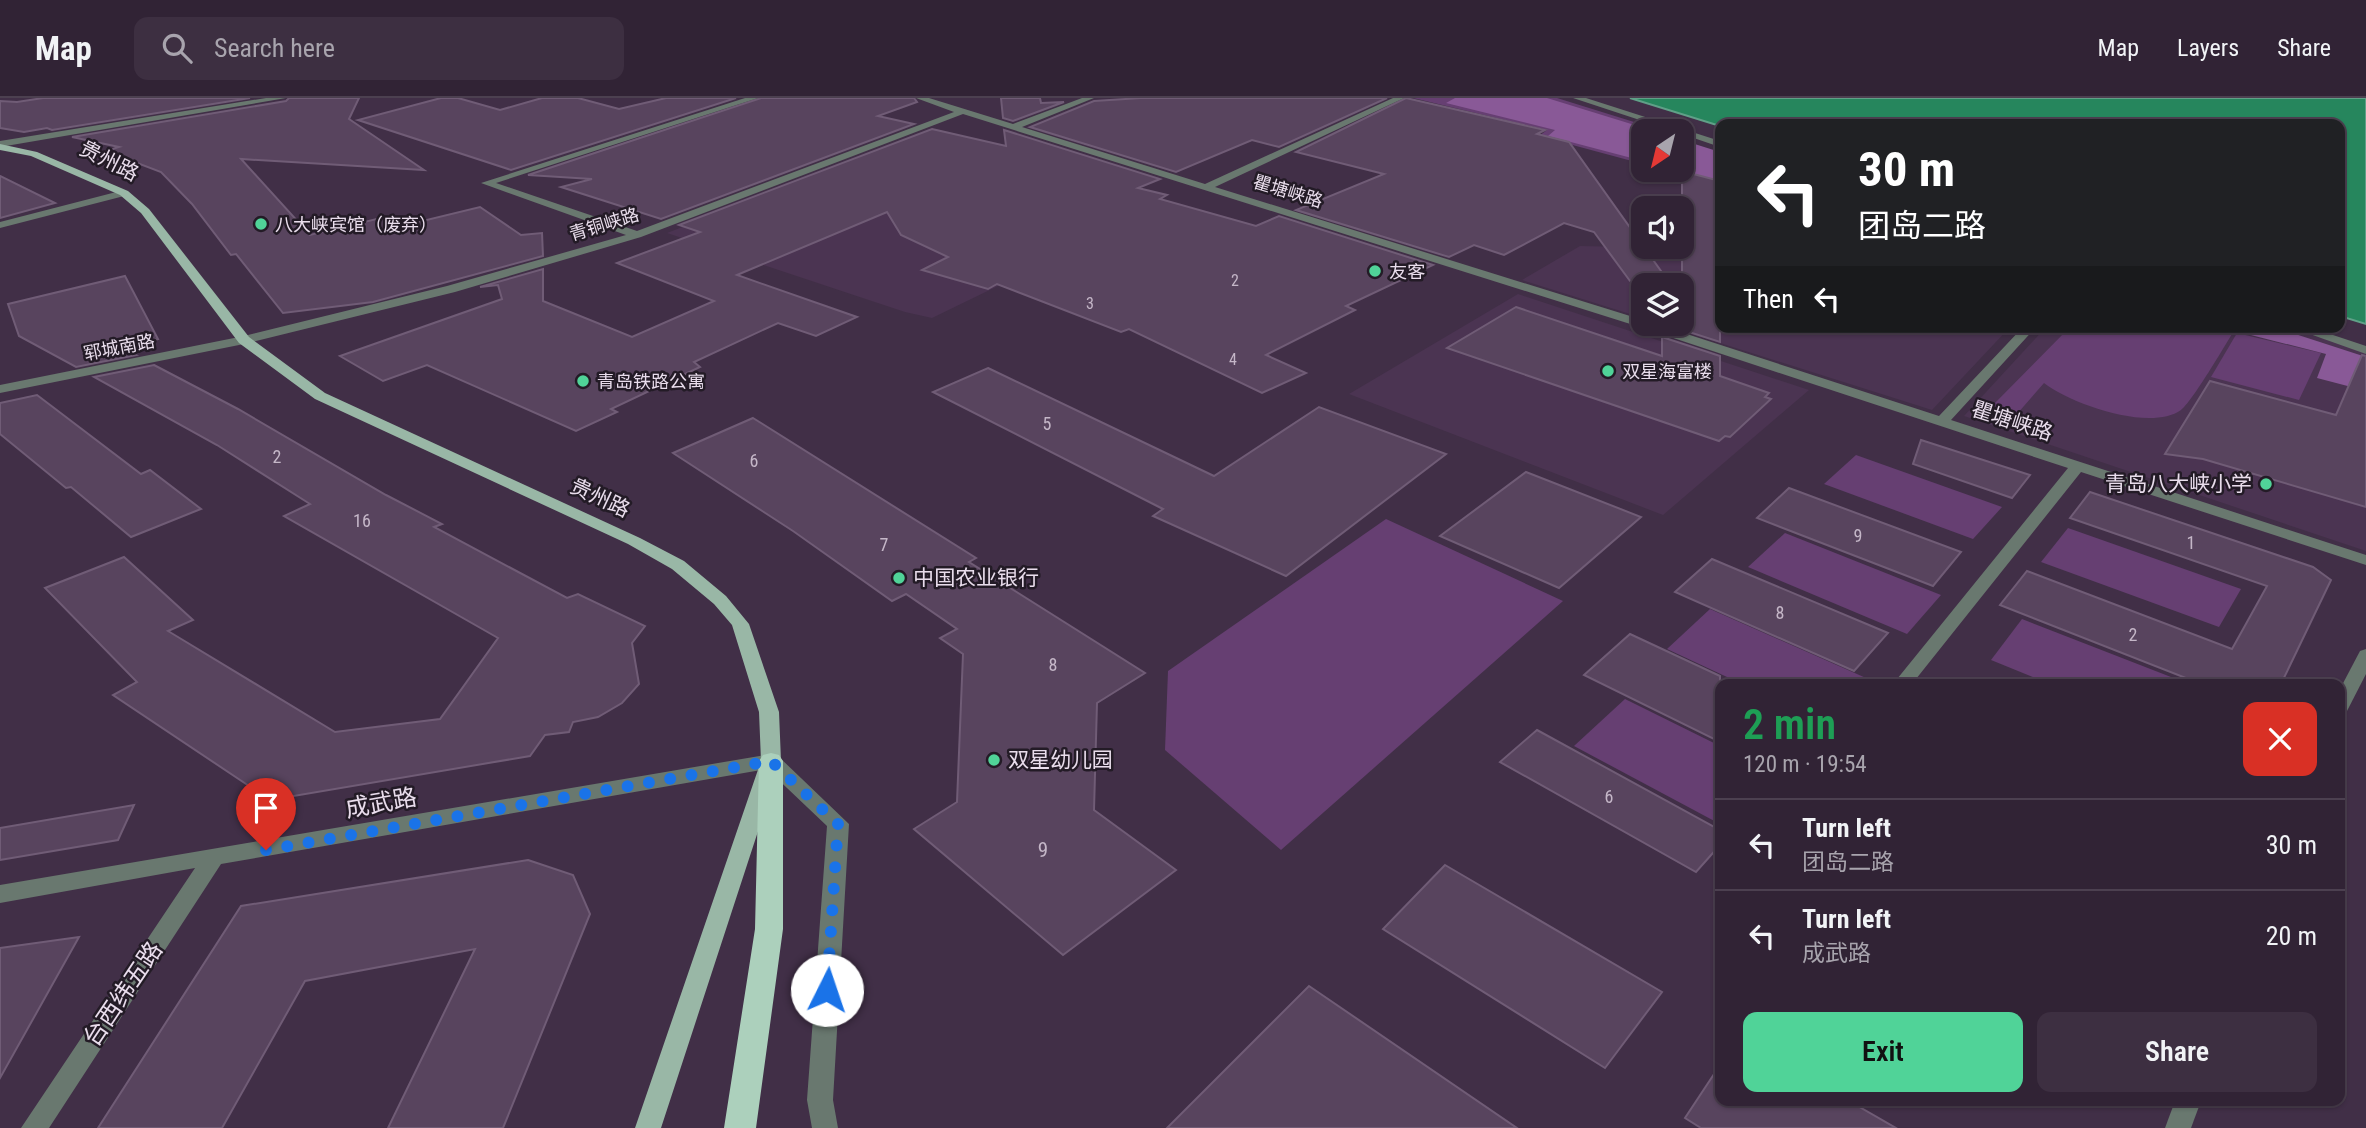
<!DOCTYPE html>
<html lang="en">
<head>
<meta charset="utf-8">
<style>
  :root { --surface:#312335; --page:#3d2f41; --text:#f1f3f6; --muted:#a8a4ad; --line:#4c4050; --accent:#50d398 }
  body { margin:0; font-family:"Roboto Condensed","Noto Sans SC",sans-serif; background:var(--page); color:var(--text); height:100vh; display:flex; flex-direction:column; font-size:26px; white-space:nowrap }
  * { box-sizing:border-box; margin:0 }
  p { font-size:23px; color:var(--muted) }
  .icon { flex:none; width:38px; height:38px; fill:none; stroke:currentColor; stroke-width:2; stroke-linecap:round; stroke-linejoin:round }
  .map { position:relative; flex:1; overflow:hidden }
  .details { position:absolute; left:1715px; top:581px; width:630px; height:427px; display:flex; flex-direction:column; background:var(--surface); border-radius:14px; box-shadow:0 2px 5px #0004,0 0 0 2px var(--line) }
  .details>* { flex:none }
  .guide { position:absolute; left:1715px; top:21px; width:630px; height:214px; border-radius:14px; box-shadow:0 2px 5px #0004,0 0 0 2px var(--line); background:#202124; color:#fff; overflow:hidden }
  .needle { width:46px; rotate:215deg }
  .buttons { position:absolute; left:1631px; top:21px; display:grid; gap:14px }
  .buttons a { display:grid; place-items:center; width:63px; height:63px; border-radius:14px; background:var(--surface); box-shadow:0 2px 5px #0004,0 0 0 2px var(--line); font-size:35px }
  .pin { position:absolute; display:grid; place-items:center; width:60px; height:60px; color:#fff; margin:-72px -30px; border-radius:50% 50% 50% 0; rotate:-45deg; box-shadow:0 0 7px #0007 }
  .pin .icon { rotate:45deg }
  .me { position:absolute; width:77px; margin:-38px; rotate:4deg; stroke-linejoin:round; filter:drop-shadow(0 0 5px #0008) }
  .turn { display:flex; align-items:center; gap:24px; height:147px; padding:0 28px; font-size:32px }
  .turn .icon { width:91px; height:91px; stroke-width:2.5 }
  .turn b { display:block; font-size:49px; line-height:60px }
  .then { display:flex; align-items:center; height:66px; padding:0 28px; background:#0003; gap:14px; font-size:26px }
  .round { display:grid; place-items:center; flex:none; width:74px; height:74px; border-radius:14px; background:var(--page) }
  .summary { display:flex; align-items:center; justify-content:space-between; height:119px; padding:0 28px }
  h1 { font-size:42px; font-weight:600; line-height:52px; color:#1e9e55 }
  .cta { display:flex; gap:14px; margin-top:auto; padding:14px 28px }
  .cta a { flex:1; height:80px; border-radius:14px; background:var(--accent); color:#111; font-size:28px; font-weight:600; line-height:80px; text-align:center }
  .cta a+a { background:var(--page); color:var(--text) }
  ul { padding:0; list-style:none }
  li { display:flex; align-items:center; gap:21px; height:91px; padding:0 28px; border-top:2px solid var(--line) }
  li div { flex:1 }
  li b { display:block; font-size:26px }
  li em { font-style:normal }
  header { display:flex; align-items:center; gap:42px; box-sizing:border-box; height:98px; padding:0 35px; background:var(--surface); border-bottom:2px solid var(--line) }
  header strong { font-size:33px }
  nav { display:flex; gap:38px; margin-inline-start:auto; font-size:24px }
  .search { width:490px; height:63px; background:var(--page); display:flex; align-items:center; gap:18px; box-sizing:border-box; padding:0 24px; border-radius:14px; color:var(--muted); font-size:26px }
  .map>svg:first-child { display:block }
  .built { fill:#4b3452 }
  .green { fill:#663f72 }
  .forest { fill:#895997 }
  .water { fill:#26865d; stroke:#60a088; stroke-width:2 }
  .building { fill:#58445e; stroke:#705c76; stroke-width:2 }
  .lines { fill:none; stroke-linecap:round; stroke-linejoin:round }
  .minor { fill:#69786f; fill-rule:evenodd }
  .major { fill:#99b7a6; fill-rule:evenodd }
  .highway { fill:#acd0bc; fill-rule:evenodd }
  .route { stroke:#1a73e8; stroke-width:12; stroke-dasharray:0 21.6 }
  .poi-dot { fill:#50d398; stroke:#231b26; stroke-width:2.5 }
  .labels { text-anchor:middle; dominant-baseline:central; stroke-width:5; stroke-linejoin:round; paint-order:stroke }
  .far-number-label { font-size:16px; fill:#c5b7c8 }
  .far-street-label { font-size:18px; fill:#e9ddec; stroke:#231b26 }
  .far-poi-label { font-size:18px; fill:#e9ddec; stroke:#231b26; text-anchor:start }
  .number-label { font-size:18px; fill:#c5b7c8 }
  .street-label { font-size:21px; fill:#e9ddec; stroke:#231b26 }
  .poi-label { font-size:21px; fill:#e9ddec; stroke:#231b26; text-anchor:start }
  .near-number-label { font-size:21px; fill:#c5b7c8 }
  .near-street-label { font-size:24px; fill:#e9ddec; stroke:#231b26 }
</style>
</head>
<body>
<header>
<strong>Map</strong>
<div class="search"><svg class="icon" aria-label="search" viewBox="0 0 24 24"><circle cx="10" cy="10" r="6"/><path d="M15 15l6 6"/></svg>Search here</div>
<nav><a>Map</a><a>Layers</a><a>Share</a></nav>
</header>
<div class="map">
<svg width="2366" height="1030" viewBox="0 0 2366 1030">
  <rect width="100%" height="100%" fill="#412f47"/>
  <g class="built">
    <path d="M932 67 1136 121 932 220 905 214 667 135 760 99Z"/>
    <path d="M1580 148 1720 151V229H2010L1932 312 1660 226H1682V187H1643V220L1522 182Z"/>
    <path d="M1518 196 1809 292 1663 417 1349 296Z"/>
    <path d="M2046 229H2287L2366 254V453L1964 318Z"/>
  </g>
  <g class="green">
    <path d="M1413 0H1557L1663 33H1643V66L1539 38 1547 32Z"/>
    <path d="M2070 229H2195L2207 237 2213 229 2235 231C2226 246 2192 304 2181 312 2150 334 2071 306 2044 285L2017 316 1992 308Z"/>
    <path d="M2237 235 2321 255 2299 302 2211 279Z"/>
    <path d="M1856 357 2002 409 1973 441 1824 386Z"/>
    <path d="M1386 421 1563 503 1281 752 1165 652 1168 573Z"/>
    <path d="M2068 430 2241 491 2219 529 2041 464Z"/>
    <path d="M1785 435 1941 497 1907 536 1748 469Z"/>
    <path d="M1710 511 1875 584 1872 586H1742L1667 551Z"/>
    <path d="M2022 521 2189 586H2050L1991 562Z"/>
    <path d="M1625 601 1720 648V726L1574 648Z"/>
  </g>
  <g class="forest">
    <path d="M1455 0H1547L1654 33H1643V63L1548 38 1555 32 1446 5Z"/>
    <path d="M1682 42 1720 54V83L1677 72H1682Z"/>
    <path d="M2250 229H2274L2366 259 2359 291 2317 280 2326 256 2247 236Z"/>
  </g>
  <path class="water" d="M1630 0H2366V226L2340 218V26L1720 28Z"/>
  <g class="building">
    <path d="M43 0H250L52 32 47 30 24 34 0 30V3L17 4Z"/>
    <path d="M289 0H359L349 21 424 72 241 61 310 137 385 119 398 129 480 109 521 137 542 135 543 158 373 204 283 215 236 156 231 157 192 106 161 74 106 53 119 49 72 39 286 3Z"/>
    <path d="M441 0H458L500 12 542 0H578L619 11 666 0H736L511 72 358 22Z"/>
    <path d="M761 0H914L917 4 878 18 914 26 661 121 561 89 592 81 528 77Z"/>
    <path d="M1001 0H1040L1041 5 1064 4 1013 23 1003 20Z"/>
    <path d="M1141 0H1387L1279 49 1252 42 1176 74 1030 29 1094 3Z"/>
    <path d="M1406 0 1545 32 1537 36 1569 44 1671 187 1643 188 1630 183 1594 134 1564 125 1504 157 1474 147 1449 159 1296 112 1384 76 1296 54Z"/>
    <path d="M932 31 1006 48 1004 32 1160 81 1138 90 1167 97 1160 101 1256 128 1279 118 1433 167 1346 208 1355 212 1266 257 1306 275 1262 295 1129 231 1121 234 997 186 988 191 922 172 948 159 901 137 887 114 737 177 857 219 816 238 778 225 694 264 700 269 611 311 617 314 576 333 427 267 383 283 340 258 502 201 498 187 480 189 543 171V203L632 239 714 203 617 165 700 134 679 127Z"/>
    <path d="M1682 73 1720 83V244L1664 226H1682Z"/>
    <path d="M0 78 55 105 0 120Z"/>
    <path d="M125 178 158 241 122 250 136 257 76 269 19 238 8 206Z"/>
    <path d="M1516 209 1662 258V239L1720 258V278L1769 295 1765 299 1771 301 1730 339 1725 338 1719 343 1447 250Z"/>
    <path d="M2362 257 2366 258V409L2203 361 2165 356 2210 283 2336 317Z"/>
    <path d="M154 267 238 311 386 397 442 426 434 429 567 500 578 496 645 528 632 545 639 586 622 605 598 619 573 624 569 634 545 637 530 658 270 702 113 597 137 584 45 490 124 459 193 522 168 533 335 634 440 621 498 540 284 418 310 406 217 347 94 279Z"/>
    <path d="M988 270 1214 378 1319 309 1446 356 1286 478 1153 418 1163 411 933 294Z"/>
    <path d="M37 297 141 376 150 372 201 411 131 439 71 389 66 390 0 336V305Z"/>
    <path d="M753 320 976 460 969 464 1145 575 1097 605 1094 712 1176 772 1063 857 914 731 957 704 963 556 940 540 957 531 906 496 892 503 793 433 673 355Z"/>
    <path d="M1921 342 2030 377 2012 400 1913 366Z"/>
    <path d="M1526 374 1641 419 1559 490 1440 438Z"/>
    <path d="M1789 390 1961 454 1933 488 1757 420Z"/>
    <path d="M2090 394 2313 469 2331 482 2281 586H2201L2000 507 2027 473 2232 551 2267 488 2070 420Z"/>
    <path d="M1712 461 1888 535 1854 573 1675 494Z"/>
    <path d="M1630 536 1720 578V644L1584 577Z"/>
    <path d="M1537 632 1720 732V747L1696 774 1500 664Z"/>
    <path d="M134 707 118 742 0 762V730Z"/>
    <path d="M528 762 573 777 590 816 503 1030H388L475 851 305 883 222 1030H98L241 808Z"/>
    <path d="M1445 767 1662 894 1605 970 1383 831Z"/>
    <path d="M79 839 0 980V850Z"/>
    <path d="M1309 888 1517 1030H1167Z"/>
    <path d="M1720 967V1003H1849L1896 1030H1701L1685 1020Z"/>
  </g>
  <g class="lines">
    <g class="minor">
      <path d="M266 0H286L0 49V43Z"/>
      <path d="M745 0H758L496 85 637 133 954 14 916 0H929L1013 26 1082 0H1094L1022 29 1205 86 1393 0H1404L1215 89 1643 222V226H1656L1939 318 2023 229H2036L1951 322 2366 457V467L2081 374 1912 586H1893L2068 370 1643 230 963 16 641 139 455 194 244 246 0 295V287L244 238 447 188 626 137 481 85Z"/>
      <path d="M1573 0H1586L1720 43V49L1682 36V33H1673Z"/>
      <path d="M124 92 129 95 128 97 0 130V124Z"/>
      <path d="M2290 229H2309L2366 248V256Z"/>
      <path d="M2366 551V576L2347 613 2340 615V591L2360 553Z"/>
      <path d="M771 656 778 658 849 726 833 1002 838 1030H812L807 1002 827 728 767 671 221 766 49 1030H21L195 770 0 805V787Z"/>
      <path d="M2175 1003H2201L2191 1030H2165Z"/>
    </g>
    <path class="major" d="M0 46 37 54 128 93 149 111 249 239 325 295 640 440 684 463 726 498 749 526 779 614 781 663 661 1030H635L761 663 759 614 732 527 714 506 672 471 628 446 315 301 239 245 141 115 120 97 31 58 0 52Z"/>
    <path class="highway" d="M771 655 779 657 783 663V831L756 1030H724L755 831 759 663 763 657Z"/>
  </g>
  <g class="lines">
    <path class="route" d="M266 752 771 663 838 726 827 892"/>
  </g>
  <g class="poi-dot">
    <circle cx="261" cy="126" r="7"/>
    <circle cx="1375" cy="173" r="7"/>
    <circle cx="1608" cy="273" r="7"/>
    <circle cx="583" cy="283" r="7"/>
    <circle cx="2266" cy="386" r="7"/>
    <circle cx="899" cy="480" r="7"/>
    <circle cx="994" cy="662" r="7"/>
  </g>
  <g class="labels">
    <g class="far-number-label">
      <text x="1235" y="182">2</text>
      <text x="1090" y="205">3</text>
      <text x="1233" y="261">4</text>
    </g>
    <g class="far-street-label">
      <text transform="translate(1288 93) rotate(17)">瞿塘峡路</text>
      <text transform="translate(604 126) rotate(-17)">青铜峡路</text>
      <text transform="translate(119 249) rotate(-11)">郓城南路</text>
    </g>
    <g class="far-poi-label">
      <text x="275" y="126">八大峡宾馆（废弃）</text>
      <text x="1389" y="173">友客</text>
      <text x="1622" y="273">双星海富楼</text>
      <text x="597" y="283">青岛铁路公寓</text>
    </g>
    <g class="number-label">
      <text x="1047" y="325">5</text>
      <text x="277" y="358">2</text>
      <text x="754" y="362">6</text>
      <text x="362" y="422">16</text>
      <text x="1858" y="437">9</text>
      <text x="2191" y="444">1</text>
      <text x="884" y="446">7</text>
      <text x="1780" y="514">8</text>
      <text x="2133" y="536">2</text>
      <text x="1053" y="566">8</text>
      <text x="1609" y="698">6</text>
    </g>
    <g class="street-label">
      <text transform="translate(109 63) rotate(27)">贵州路</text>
      <text transform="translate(2012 323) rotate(18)">瞿塘峡路</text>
      <text transform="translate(600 400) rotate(25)">贵州路</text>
    </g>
    <g class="poi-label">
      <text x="2252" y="386" text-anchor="end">青岛八大峡小学</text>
      <text x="913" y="480">中国农业银行</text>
      <text x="1008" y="662">双星幼儿园</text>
    </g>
    <g class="near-number-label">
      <text x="1043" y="752">9</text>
    </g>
    <g class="near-street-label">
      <text transform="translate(381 705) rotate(-10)">成武路</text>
      <text transform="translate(123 896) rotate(-56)">台西纬五路</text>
    </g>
  </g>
</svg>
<div class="buttons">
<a><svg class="needle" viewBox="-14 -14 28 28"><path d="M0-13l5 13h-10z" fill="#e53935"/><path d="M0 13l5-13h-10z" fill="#a8a4ad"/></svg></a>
<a><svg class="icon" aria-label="sound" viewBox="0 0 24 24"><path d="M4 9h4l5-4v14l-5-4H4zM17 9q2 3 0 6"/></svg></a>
<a><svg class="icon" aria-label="layers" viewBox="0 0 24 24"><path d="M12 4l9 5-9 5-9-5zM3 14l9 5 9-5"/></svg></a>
</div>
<div class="pin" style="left:266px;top:752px;background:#d93025"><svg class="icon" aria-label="arrive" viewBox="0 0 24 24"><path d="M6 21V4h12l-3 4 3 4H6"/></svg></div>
<svg class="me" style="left:827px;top:892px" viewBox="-20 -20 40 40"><circle r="19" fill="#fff"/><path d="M0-13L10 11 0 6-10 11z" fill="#1a73e8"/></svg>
<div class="guide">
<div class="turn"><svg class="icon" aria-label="left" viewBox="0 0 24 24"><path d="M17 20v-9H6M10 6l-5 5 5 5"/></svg><div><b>30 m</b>团岛二路</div></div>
<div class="then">Then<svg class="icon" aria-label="left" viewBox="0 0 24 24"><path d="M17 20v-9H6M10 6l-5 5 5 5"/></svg></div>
</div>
<section class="details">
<div class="summary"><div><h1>2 min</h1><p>120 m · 19:54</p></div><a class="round" style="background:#d93025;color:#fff"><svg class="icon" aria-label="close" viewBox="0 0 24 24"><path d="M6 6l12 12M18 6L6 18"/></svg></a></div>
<ul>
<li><svg class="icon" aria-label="left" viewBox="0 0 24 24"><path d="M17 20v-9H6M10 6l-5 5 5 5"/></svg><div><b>Turn left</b><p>团岛二路</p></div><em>30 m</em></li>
<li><svg class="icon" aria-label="left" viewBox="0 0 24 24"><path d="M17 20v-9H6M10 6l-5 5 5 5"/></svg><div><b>Turn left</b><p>成武路</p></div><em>20 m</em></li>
</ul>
<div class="cta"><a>Exit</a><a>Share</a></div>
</section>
</div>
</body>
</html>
